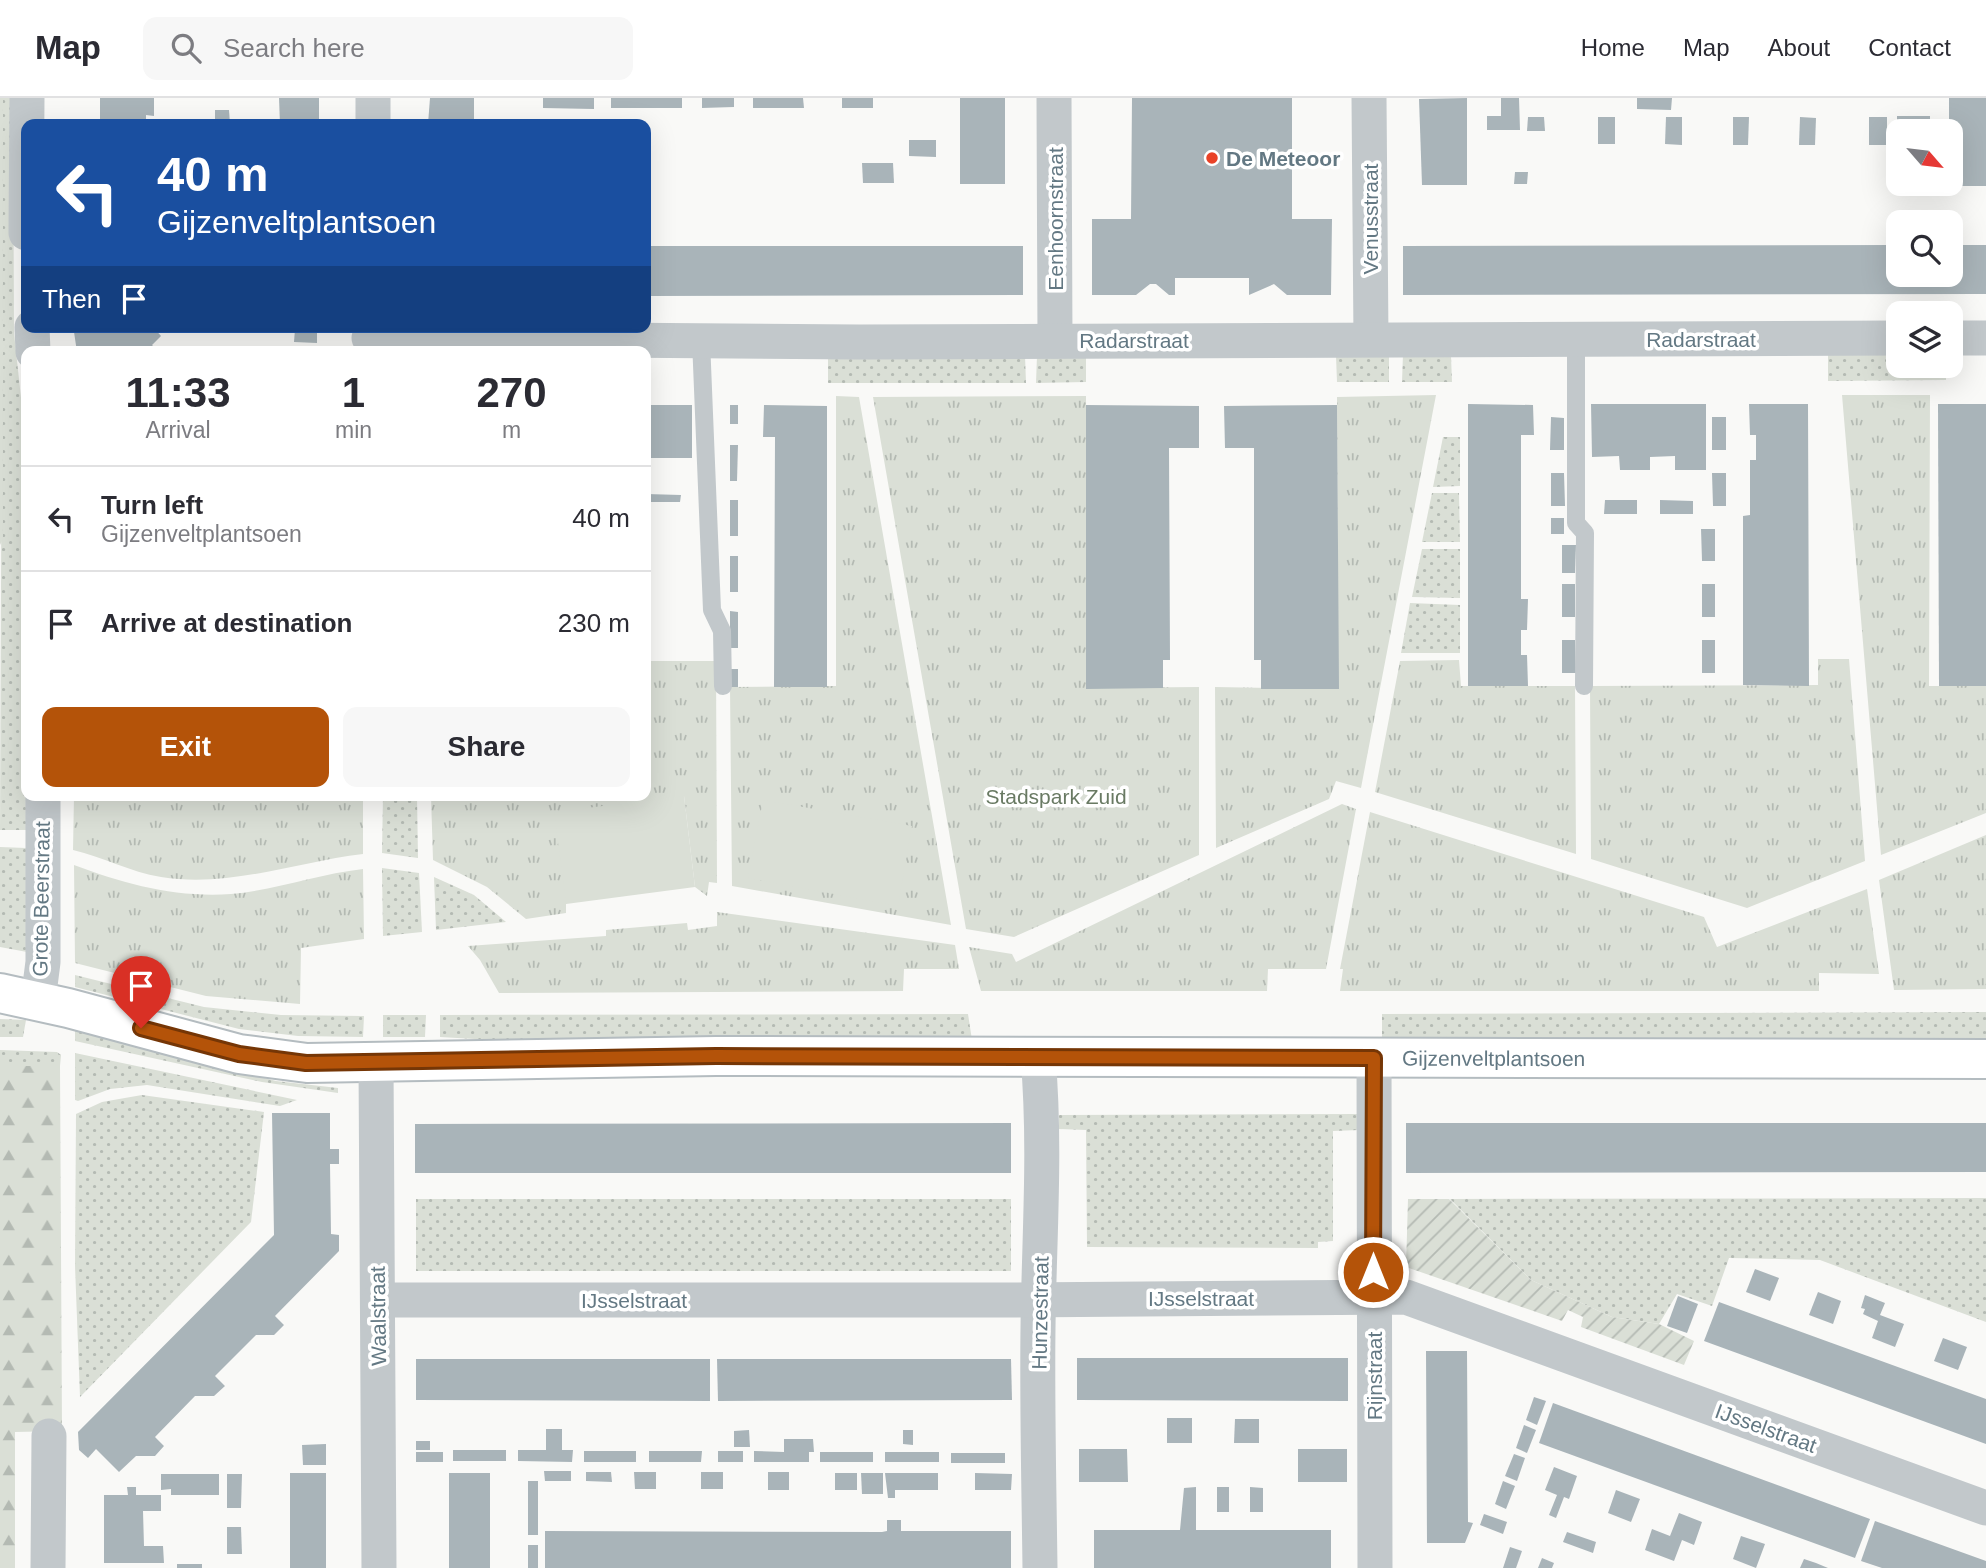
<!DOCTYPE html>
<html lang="en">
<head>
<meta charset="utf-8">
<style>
  :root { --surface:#fff; --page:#f7f7f7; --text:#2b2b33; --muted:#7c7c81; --line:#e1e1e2; --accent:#b45309 }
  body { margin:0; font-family:Arial,sans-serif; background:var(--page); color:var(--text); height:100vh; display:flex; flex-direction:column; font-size:26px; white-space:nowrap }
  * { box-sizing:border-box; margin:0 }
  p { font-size:23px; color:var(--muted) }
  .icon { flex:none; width:38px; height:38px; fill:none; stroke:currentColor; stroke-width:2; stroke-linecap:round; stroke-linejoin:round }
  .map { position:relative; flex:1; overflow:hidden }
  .sheet { position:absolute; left:21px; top:248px; width:630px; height:455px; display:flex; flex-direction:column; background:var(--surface); border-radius:14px; box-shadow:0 7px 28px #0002 }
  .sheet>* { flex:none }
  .hud { position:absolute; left:21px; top:21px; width:630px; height:214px; border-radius:14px; box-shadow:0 7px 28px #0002; background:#1a4fa0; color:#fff; overflow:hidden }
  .needle { width:46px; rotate:118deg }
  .controls { position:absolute; left:1886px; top:21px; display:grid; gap:14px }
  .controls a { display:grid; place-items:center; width:77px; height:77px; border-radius:14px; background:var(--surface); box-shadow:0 7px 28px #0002; font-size:35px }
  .pin { position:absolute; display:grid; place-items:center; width:60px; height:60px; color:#fff; margin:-72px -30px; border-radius:50% 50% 50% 0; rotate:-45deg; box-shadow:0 0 7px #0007 }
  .pin .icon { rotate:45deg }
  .me { position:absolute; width:77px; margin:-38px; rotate:0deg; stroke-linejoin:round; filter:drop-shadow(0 0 5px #0008) }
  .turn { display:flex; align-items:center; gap:24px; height:147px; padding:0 21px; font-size:32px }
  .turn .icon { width:91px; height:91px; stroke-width:2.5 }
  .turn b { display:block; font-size:49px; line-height:60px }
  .then { display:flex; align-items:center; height:66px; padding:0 21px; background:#0003; gap:14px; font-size:26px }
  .eta { display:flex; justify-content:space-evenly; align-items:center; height:119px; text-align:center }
  .eta b { font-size:42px; font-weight:800; line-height:49px }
  .button { display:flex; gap:14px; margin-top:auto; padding:14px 21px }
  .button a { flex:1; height:80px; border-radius:14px; background:var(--accent); color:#fff; font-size:28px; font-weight:800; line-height:80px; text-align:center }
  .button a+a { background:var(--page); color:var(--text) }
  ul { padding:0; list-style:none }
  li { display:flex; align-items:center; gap:21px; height:105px; padding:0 21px; border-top:2px solid var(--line) }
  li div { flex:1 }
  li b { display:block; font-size:26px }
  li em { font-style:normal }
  header { display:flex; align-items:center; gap:42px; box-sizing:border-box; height:98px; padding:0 35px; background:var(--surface); border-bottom:2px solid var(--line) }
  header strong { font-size:33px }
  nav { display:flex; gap:38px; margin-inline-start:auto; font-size:24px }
  .search { width:490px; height:63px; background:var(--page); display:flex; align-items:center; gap:18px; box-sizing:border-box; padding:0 24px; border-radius:14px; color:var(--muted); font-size:26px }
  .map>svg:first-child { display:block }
  .grass { fill:url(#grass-dots) }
  .forest { fill:url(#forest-firs) }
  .park { fill:url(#park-tufts) }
  .garden { fill:url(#garden-furrows) }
  .pitch { fill:#dadfd6 }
  .building { fill:#a9b4b9 }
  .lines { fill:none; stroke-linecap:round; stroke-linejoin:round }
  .secondary-casing { stroke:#b4bcc0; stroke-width:42 }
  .lane { stroke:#c2c8cb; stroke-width:18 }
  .street { stroke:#c2c8cb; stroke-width:35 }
  .secondary { stroke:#fff; stroke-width:38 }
  .route-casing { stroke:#753606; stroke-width:18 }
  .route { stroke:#b45309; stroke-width:12 }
  .poi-dot { fill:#e94227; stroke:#fff; stroke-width:2.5 }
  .labels { text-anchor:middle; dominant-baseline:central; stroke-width:7; stroke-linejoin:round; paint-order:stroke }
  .poi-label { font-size:21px; font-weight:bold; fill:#637883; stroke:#fff; text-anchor:start }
  .street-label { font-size:21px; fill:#637883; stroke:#fff }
  .park-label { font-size:21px; fill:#697a63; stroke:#fff }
</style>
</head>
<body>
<header>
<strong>Map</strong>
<div class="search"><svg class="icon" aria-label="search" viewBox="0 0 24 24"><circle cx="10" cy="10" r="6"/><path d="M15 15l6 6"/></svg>Search here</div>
<nav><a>Home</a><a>Map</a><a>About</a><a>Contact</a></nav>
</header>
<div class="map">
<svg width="1986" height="1470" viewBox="0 0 1986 1470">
  <defs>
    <pattern id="grass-dots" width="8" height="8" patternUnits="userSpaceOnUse" patternTransform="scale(1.75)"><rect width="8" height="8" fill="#dadfd6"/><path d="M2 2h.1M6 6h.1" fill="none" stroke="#b4bab3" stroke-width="1.8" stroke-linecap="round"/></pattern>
    <pattern id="forest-firs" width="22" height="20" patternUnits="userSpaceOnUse" patternTransform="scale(1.75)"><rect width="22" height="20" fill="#dadfd6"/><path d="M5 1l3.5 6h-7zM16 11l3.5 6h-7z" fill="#b4bab3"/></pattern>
    <pattern id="park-tufts" width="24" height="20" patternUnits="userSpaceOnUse" patternTransform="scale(1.75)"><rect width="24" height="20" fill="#dadfd6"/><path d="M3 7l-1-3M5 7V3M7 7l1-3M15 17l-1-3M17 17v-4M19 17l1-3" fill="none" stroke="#b4bab3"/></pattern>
    <pattern id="garden-furrows" width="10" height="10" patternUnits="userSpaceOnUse" patternTransform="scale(1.75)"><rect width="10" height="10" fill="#dadfd6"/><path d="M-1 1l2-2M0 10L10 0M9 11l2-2" fill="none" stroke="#b4bab3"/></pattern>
  </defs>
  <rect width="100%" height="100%" fill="#f9f9f7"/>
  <g class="grass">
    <path d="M3 0H13L14 235 23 318 26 438V732H0Z"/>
    <path d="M1403 256 1451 258 1452 284H1402Z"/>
    <path d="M1828 256H1899V268H1946V282L1828 283Z"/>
    <path d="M1025 257 1026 285H828V258Z"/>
    <path d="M1086 257V284L1036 285 1037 258Z"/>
    <path d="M1389 257V284H1337L1336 258Z"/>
    <path d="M1443 339H1460V388L1433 389Z"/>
    <path d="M1432 395H1459L1460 444H1422Z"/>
    <path d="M1422 451H1460V500L1412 499Z"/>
    <path d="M1410 505 1460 507V555H1401Z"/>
    <path d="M383 698H417L418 760 382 755Z"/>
    <path d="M0 749 26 750 27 854 0 849Z"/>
    <path d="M382 770 419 775 422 834 383 838Z"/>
    <path d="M434 779 474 797 506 824 436 832Z"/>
    <path d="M75 877 204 909 281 917 364 918 363 939 298 938 239 931 75 889Z"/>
    <path d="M1986 914V942H1382V916Z"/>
    <path d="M968 916 972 942 509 943 440 939V917Z"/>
    <path d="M383 917H426L425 939H383Z"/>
    <path d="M0 921 26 922 23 939H0Z"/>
    <path d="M75 930 276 983 338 990V995L262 984 75 943Z"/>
    <path d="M0 952 57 954 61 957 60 968H0Z"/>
    <path d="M75 955 297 1002 280 1008 147 987 110 991 78 1003 75 1002Z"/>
    <path d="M142 997 264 1014 251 1124 80 1299 75 1168 76 1016 102 1004Z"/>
    <path d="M1360 1016 1359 1032 1333 1033V1143L1318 1144V1150L1087 1149 1086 1032 1059 1031V1017Z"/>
    <path d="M1986 1100V1224L1820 1162 1729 1160 1712 1208 1677 1196 1659 1226 1612 1219 1531 1182 1450 1101Z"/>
    <rect x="416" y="1101" width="595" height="72"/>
  </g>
  <g class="forest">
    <path d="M0 0H3V441L0 447Z"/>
    <path d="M0 968H60L62 1333 15 1334V1470H0Z"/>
  </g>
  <g class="park">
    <path d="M1436 297 1361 690 1336 683 1329 701 1216 750 1215 589 1338 591 1337 299Z"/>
    <path d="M1842 297H1930L1929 588H1986V715L1881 757Z"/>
    <path d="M836 298 859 299 951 827 732 788 730 589 836 588Z"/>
    <path d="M1086 298 1087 590 1199 589V757L1014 839 966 831 873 299Z"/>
    <path d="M1818 561H1849L1865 763 1747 810 1591 761 1590 588 1818 587Z"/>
    <path d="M1459 562 1461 588H1575L1576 756 1375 694 1400 563Z"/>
    <path d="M646 563H716L717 785 709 784 707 798 695 789 684 698 566 806V815L526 821 487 789 433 762 431 698H646Z"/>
    <path d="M74 698H363V756C296 764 230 790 161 779 130 774 103 759 73 752Z"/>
    <path d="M1342 706 1356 711 1326 871H1268L1267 893H981L969 849 1012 856 1016 864Z"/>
    <path d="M1370 714 1704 819 1717 849 1867 791 1879 876 1819 875V893H1340L1343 871H1340Z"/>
    <path d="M1986 737V891L1894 892 1879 782Z"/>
    <path d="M74 767C124 786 177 800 231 796 276 792 318 776 363 771L364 841 301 850 300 906 206 898 75 865Z"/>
    <path d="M717 814 955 847 959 871H904L903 893 499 895 480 862 468 848 606 838V832L687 825 688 832 717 828Z"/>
  </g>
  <path class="garden" d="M1408 1101H1449L1531 1182 1612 1219 1659 1226 1694 1243 1684 1267 1581 1229 1583 1219 1568 1212 1562 1223 1406 1169Z"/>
  <g class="pitch">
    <path d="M684 698 695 789 566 806 554 714Z"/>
    <path d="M763 702 912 728 898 808 748 780Z"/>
  </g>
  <g class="building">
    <path d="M100 0H154V18L146 17V26H100Z"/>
    <path d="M279 0H319V26H280Z"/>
    <path d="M430 0H474V26H428Z"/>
    <path d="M543 0H594V11L543 10Z"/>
    <rect x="611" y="0" width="71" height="10"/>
    <path d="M702 0H734V9L702 10Z"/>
    <path d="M753 0H803L804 10H753Z"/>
    <rect x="842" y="0" width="31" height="10"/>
    <rect x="960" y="0" width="45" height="86"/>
    <path d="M1132 0H1292V121H1332L1331 197H1287L1274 186 1249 197V180H1175V197H1169L1156 186H1150L1136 197H1092V121H1131Z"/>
    <path d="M1467 0V87H1422L1419 1Z"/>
    <path d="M1501 0H1519L1520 32H1487V18H1501Z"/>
    <path d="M1637 0H1672L1671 12 1637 11Z"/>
    <path d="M1949 0H1986V88H1951V33H1936V22H1949Z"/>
    <path d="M215 12H229L230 26H215Z"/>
    <rect x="1897" y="18" width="33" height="14"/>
    <path d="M1528 19H1544L1545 33H1527Z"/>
    <rect x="1598" y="19" width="17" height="27"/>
    <path d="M1666 19H1682V47L1665 46Z"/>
    <path d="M1733 19H1749L1748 47H1733Z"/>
    <path d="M1800 19 1816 20 1815 47H1799Z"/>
    <rect x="1869" y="19" width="18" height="28"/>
    <path d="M909 42H936V59L909 58Z"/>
    <path d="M862 65H893L894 85H863Z"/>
    <path d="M1515 74H1528L1527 86H1514Z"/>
    <path d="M1899 147V177H1951V147H1986V196L1403 197V148Z"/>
    <path d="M646 148H1023V197L646 198Z"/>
    <path d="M79 229H88L92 233 96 229H153L161 238 152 247 159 254H77L74 234Z"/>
    <path d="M295 231H317V245L294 244Z"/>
    <path d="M1468 306 1533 307 1534 337H1521V501H1528L1527 532H1521V557H1527L1528 588H1468Z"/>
    <path d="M1591 306H1706V372H1675V358L1650 359V372H1620L1619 358 1592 359Z"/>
    <path d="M1749 306H1808L1809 588 1743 587V418L1750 417V362H1756V337H1750Z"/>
    <path d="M1938 306H1986V588H1939Z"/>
    <rect x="646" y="307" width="46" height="53"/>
    <rect x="730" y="307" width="8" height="19"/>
    <path d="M764 307 827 308V589H774L775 339H763Z"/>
    <path d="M1086 307 1199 308V350H1169L1170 562H1163V590L1086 591Z"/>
    <path d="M1337 307 1339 591H1261V562H1254V350H1225L1224 308Z"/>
    <path d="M1551 319 1564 320V352H1550Z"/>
    <rect x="1712" y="319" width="14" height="33"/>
    <path d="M730 347H738L737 383H730Z"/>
    <path d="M1551 375H1564L1565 408H1551Z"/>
    <path d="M1712 375H1726V408H1713Z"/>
    <path d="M646 396 681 397 680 404H646Z"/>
    <rect x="730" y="402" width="8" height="36"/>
    <path d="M1605 402H1637V416H1604Z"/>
    <path d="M1660 402 1693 403V416H1660Z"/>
    <rect x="1551" y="420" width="13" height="16"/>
    <path d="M1701 431H1715V463H1702Z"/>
    <path d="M1562 447H1576L1575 475H1562Z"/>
    <rect x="730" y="458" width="8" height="36"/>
    <rect x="1562" y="486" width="13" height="33"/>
    <rect x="1702" y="486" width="13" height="33"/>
    <path d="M730 513 738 514V550H730Z"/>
    <path d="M1562 542H1575L1576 575H1562Z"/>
    <rect x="1702" y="542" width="13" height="33"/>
    <rect x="730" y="571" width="8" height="18"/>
    <path d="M272 1015H330V1051H339V1066H330L331 1136 339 1137V1153L275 1218 284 1227 274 1237H256L215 1278 225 1288 214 1298H195L155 1339 164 1348 155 1358H136L119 1374 96 1351 88 1360 79 1352 78 1334 274 1137Z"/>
    <path d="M1011 1025V1075H415V1026Z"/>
    <path d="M1406 1025H1986V1074L1406 1075Z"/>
    <path d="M1755 1171 1779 1180 1770 1203 1746 1194Z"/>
    <path d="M1818 1194 1841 1203 1833 1226 1809 1217Z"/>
    <path d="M1865 1197 1885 1205 1880 1217 1904 1226 1895 1249 1872 1240 1878 1223 1863 1216 1865 1211 1861 1210Z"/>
    <path d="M1678 1198 1698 1206 1687 1235 1667 1228Z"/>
    <path d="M1719 1204 1986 1301V1346L1704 1243Z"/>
    <path d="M1943 1240 1967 1249 1958 1272 1934 1263Z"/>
    <path d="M1426 1253H1467L1468 1424 1473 1425 1465 1445H1427Z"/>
    <path d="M1077 1260H1348V1303L1077 1302Z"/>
    <path d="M416 1261H710V1303L416 1302Z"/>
    <path d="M717 1261H1011L1012 1302 718 1303Z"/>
    <path d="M1534 1299 1546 1303 1537 1327 1526 1322Z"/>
    <path d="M1553 1305 1870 1421 1855 1460 1539 1345Z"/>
    <rect x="1167" y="1320" width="25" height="25"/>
    <path d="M1235 1321H1259V1345H1234Z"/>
    <path d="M1524 1327 1536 1332 1527 1355 1516 1350Z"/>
    <path d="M546 1331H562V1352H573L572 1364 518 1363V1352H546Z"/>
    <path d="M749 1332 750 1349H734V1333Z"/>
    <path d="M903 1332H913V1347L903 1346Z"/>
    <path d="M784 1341H813L814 1354H809V1364H754V1353L784 1354Z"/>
    <rect x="416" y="1343" width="14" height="9"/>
    <path d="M326 1346V1367H303L302 1347Z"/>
    <path d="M1079 1351H1127L1128 1384H1079Z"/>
    <rect x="1298" y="1351" width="49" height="33"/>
    <rect x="453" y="1352" width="53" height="11"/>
    <rect x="584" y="1353" width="52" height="11"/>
    <path d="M649 1353H702L701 1364H649Z"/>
    <rect x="718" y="1353" width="25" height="11"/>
    <rect x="416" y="1354" width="27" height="10"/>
    <rect x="820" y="1354" width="53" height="10"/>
    <rect x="885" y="1354" width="54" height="10"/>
    <rect x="951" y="1355" width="54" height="10"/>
    <path d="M1514 1356 1525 1360 1517 1383 1505 1378Z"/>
    <path d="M1554 1369 1577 1378 1569 1401 1564 1399 1556 1420 1549 1417 1557 1397 1545 1392Z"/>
    <path d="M544 1373H571V1383H545Z"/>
    <path d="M586 1374H611L612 1384 586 1383Z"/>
    <path d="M634 1374H656V1391H635Z"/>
    <rect x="701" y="1374" width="22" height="17"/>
    <rect x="768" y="1374" width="21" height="18"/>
    <rect x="290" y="1375" width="36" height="95"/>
    <rect x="449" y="1375" width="41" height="95"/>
    <rect x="835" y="1375" width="22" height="17"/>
    <path d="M861 1375H883V1396H862Z"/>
    <path d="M885 1375H938V1392H895V1400H888Z"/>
    <path d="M975 1375 1012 1376 1011 1392H975Z"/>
    <path d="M161 1376H219V1397H171V1391L161 1392Z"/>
    <path d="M227 1376H242L241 1410H227Z"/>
    <rect x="528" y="1383" width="10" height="54"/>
    <path d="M1503 1383 1515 1388 1506 1411 1495 1406Z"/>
    <path d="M127 1389H136V1397H161V1413H143L144 1448H163L164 1465H104V1397H128Z"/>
    <path d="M1196 1389V1432H1331V1470H1094V1432H1180L1184 1390Z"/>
    <rect x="1217" y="1389" width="12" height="25"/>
    <path d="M1250 1389 1263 1390V1414H1250Z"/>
    <path d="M1616 1392 1640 1401 1631 1424 1608 1415Z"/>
    <path d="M1679 1415 1702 1424 1694 1447 1682 1442 1674 1463 1645 1452 1652 1431 1670 1438Z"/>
    <path d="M1484 1416 1507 1424 1503 1436 1480 1427Z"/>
    <path d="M887 1422H901V1433H1011V1470H545V1433L882 1434 887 1433Z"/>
    <path d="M1875 1423 1986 1463V1470H1882L1861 1463Z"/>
    <path d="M227 1429H241L242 1456H227Z"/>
    <path d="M1567 1434 1596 1444 1593 1455 1563 1444Z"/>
    <path d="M1741 1438 1765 1446 1756 1470 1733 1461Z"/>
    <rect x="528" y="1447" width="10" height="23"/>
    <path d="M1510 1449 1522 1453 1516 1470H1503Z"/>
    <path d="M1542 1460 1554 1465 1552 1470H1538Z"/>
    <path d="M1804 1461 1816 1465 1828 1470H1800Z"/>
    <rect x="177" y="1466" width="25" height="4"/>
  </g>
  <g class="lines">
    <g class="secondary-casing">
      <g id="secondary">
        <path id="s1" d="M0 895 68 910 239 956 307 965 716 958 1986 961"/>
      </g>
    </g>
    <g class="lane">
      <path d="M1576 241V425L1585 435 1584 588"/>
      <path d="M701 242 712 512 722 533 723 588"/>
    </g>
    <g class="street">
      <path d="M1054 0 1055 243"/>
      <path d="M1369 0 1371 241"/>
      <path d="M373 26V0"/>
      <path d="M26 135 27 0"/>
      <path d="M32 229 33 254"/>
      <path d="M369 240 859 244 1899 240"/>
      <path d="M1951 240H1986"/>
      <path d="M38 903 43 864V698"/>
      <path d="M1038 959C1046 1050 1039 1140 1038 1230 1037 1310 1039 1390 1040 1470"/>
      <path d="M1374 960 1375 1470"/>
      <path d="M376 966 379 1470"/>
      <path d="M379 1202H1010L1406 1199 1986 1410"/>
      <path d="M48 1470 49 1338"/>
    </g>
    <use href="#secondary" class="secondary"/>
  </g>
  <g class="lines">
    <g class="route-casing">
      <path id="route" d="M141 930 239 956 306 965 716 958 1374 960 1373 1174"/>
    </g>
    <use href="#route" class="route"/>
  </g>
  <circle class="poi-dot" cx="1212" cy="60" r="7"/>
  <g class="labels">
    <g class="poi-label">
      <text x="1226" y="60">De Meteoor</text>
    </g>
    <g class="street-label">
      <text transform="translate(1055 121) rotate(-90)">Eenhoornstraat</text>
      <text transform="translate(1370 121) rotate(-90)">Venusstraat</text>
      <text x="1701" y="241">Radarstraat</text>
      <text x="1134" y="242">Radarstraat</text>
      <text transform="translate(41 801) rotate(-89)">Grote Beerstraat</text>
      <text stroke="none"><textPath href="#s1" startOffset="1502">Gijzenveltplantsoen</textPath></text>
      <text x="1201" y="1200">IJsselstraat</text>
      <text x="634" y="1202">IJsselstraat</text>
      <text transform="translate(1040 1215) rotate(-89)">Hunzestraat</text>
      <text transform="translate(378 1218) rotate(-91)">Waalstraat</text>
      <text transform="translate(1374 1278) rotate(-90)">Rijnstraat</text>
      <text transform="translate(1766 1330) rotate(20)">IJsselstraat</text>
    </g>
    <g class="park-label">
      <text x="1056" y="698">Stadspark Zuid</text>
    </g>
  </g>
</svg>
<div class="controls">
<a><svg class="needle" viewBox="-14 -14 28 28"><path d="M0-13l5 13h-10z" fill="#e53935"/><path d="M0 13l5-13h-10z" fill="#7c7c81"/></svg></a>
<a><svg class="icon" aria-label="search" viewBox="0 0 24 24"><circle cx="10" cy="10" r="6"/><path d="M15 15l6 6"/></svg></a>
<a><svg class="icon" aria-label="layers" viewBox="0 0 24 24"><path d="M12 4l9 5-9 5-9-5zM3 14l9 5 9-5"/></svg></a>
</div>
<div class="pin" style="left:141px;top:930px;background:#d93025"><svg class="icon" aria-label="arrive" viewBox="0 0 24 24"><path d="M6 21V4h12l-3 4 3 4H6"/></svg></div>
<svg class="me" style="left:1373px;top:1174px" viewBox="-20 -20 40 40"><circle r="17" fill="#b45309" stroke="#fff" stroke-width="3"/><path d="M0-11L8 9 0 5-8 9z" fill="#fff"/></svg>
<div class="hud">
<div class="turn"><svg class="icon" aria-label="left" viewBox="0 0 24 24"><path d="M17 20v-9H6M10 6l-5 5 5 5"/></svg><div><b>40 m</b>Gijzenveltplantsoen</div></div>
<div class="then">Then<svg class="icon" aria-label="arrive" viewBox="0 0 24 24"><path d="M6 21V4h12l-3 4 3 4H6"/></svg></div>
</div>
<section class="sheet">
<div class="eta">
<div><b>11:33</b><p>Arrival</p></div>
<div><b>1</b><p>min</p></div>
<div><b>270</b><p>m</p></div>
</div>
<ul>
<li><svg class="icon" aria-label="left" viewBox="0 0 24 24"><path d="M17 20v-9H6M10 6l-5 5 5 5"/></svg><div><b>Turn left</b><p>Gijzenveltplantsoen</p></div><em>40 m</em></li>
<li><svg class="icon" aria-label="arrive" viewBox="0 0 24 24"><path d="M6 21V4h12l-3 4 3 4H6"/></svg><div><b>Arrive at destination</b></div><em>230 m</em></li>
</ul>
<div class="button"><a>Exit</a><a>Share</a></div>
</section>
</div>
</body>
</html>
